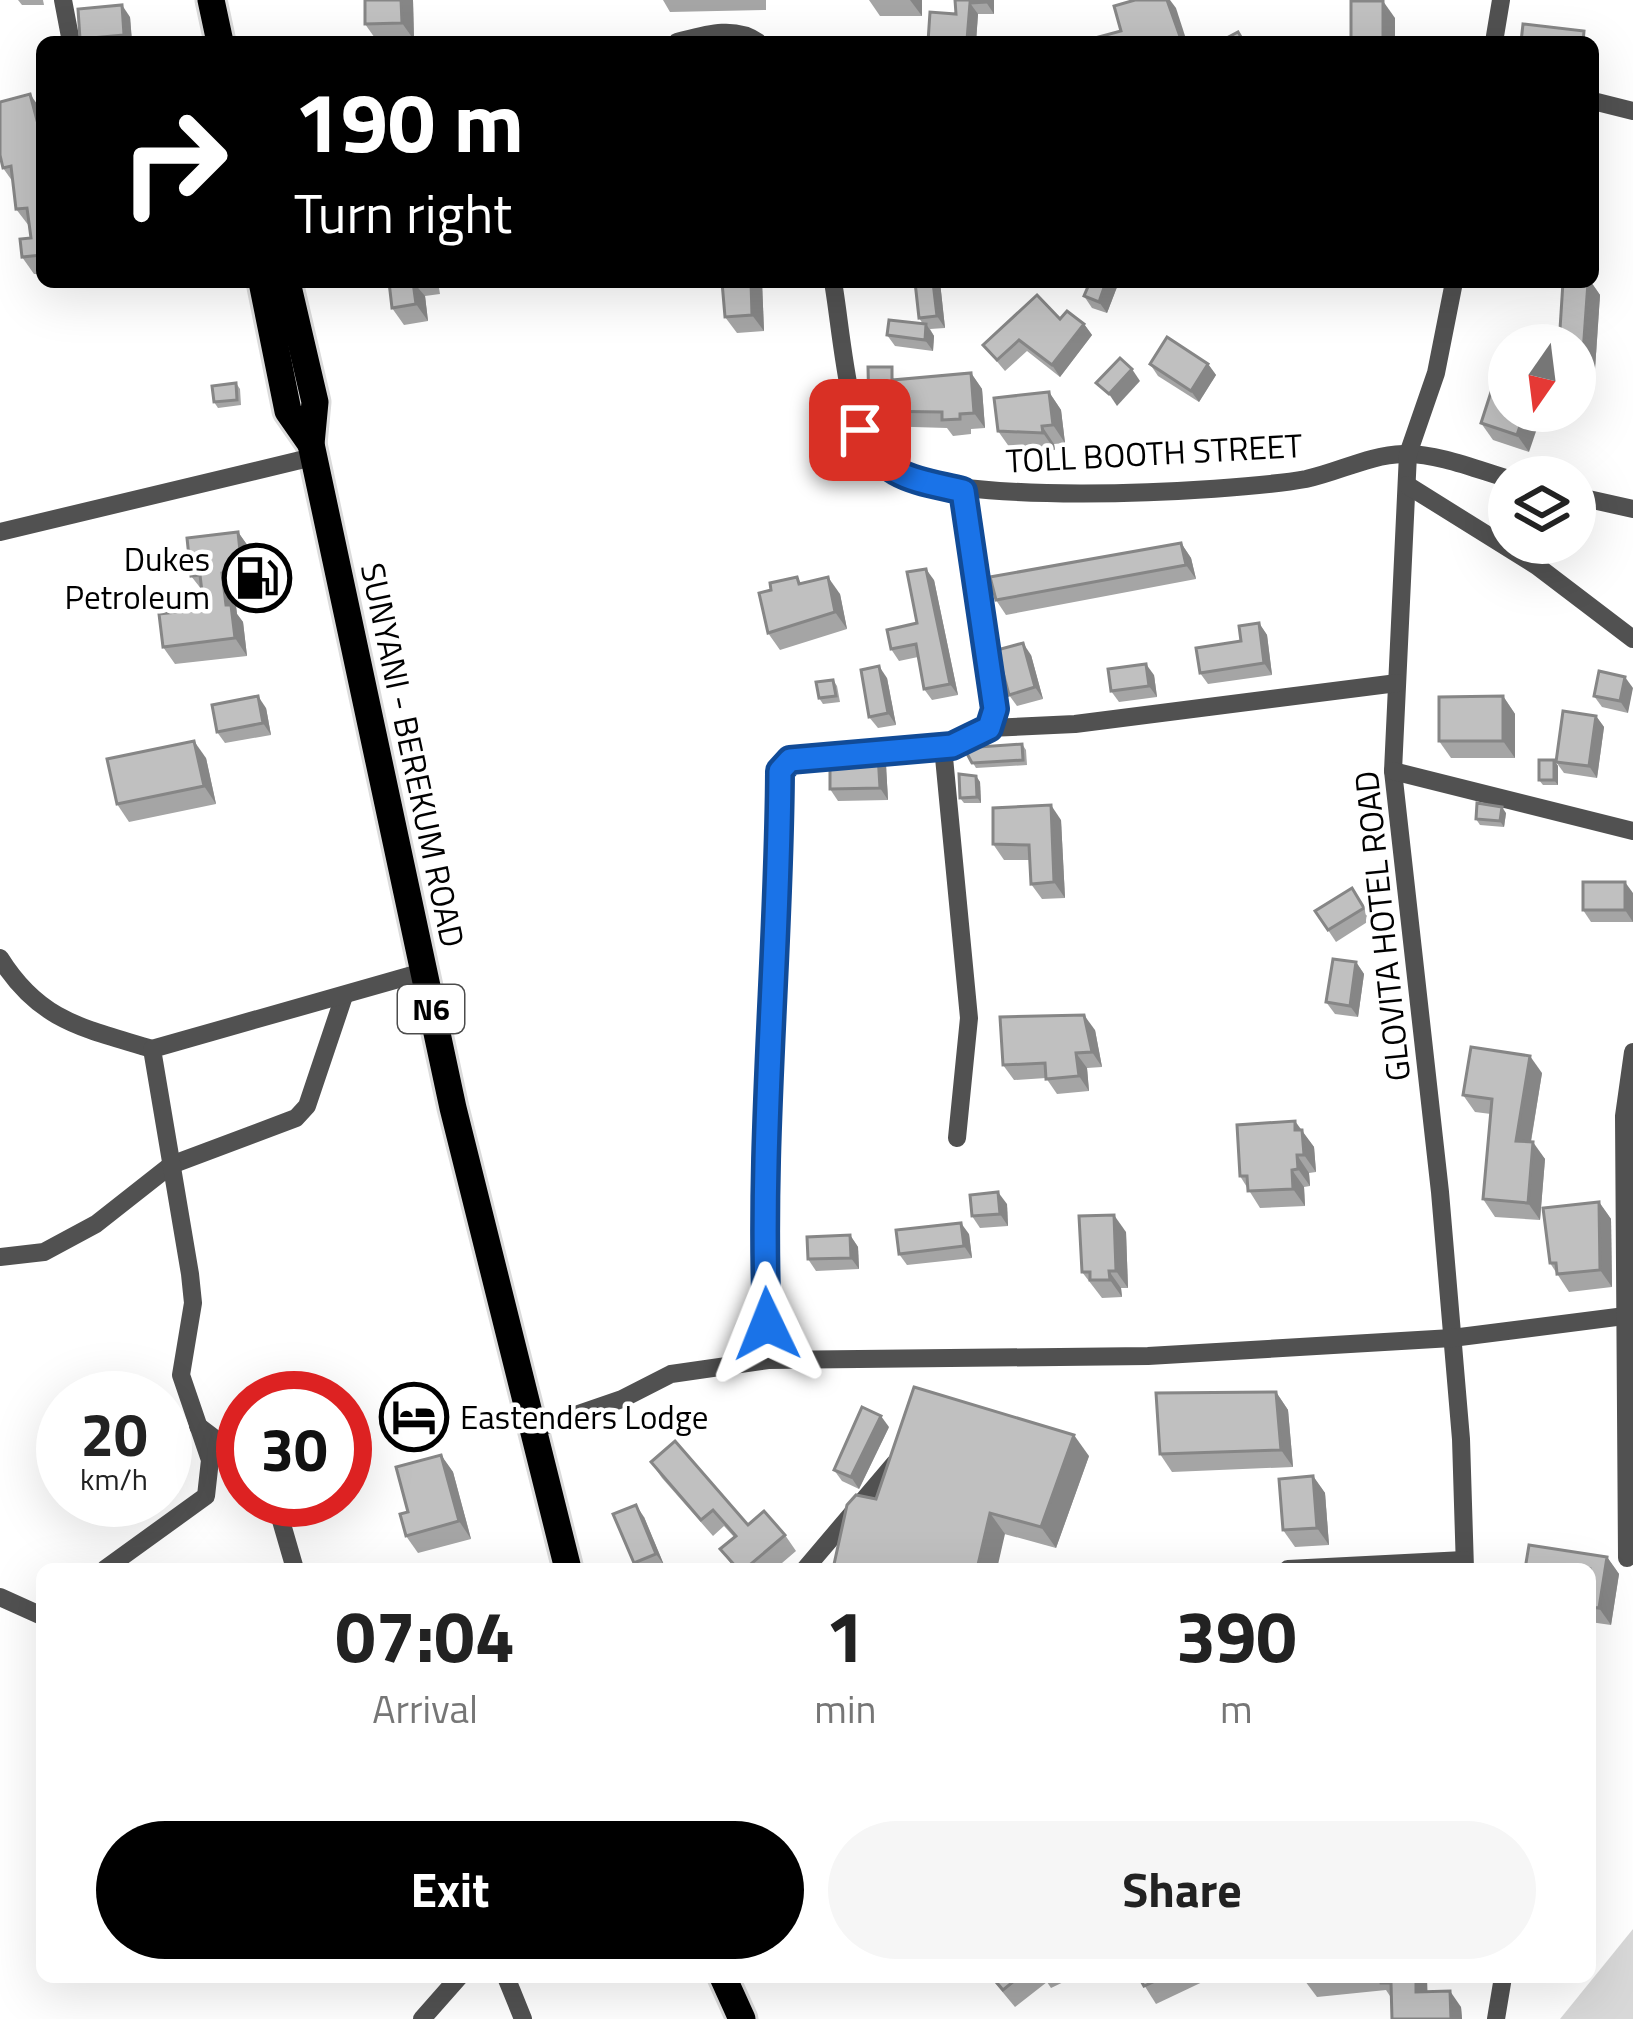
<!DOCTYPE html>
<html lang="en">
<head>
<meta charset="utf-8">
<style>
  :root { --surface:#fff; --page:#f6f6f6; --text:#222; --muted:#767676; --accent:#000 }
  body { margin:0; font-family:"Titillium Web",sans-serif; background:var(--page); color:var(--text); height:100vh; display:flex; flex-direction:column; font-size:45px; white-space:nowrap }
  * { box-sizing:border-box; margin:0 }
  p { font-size:39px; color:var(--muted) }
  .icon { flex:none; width:66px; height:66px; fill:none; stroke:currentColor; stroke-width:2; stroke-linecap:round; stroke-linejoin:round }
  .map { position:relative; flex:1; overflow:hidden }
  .details { position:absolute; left:36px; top:1563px; width:1560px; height:420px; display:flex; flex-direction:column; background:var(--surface); border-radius:18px; box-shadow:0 12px 48px #0002 }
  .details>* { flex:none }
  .hud { position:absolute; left:36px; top:36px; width:1563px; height:252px; border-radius:18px; box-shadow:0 12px 48px #0002; background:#000; color:#fff; overflow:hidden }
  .needle { width:78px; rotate:194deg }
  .fabs { position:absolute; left:1488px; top:324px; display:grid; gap:24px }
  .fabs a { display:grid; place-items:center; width:108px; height:108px; border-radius:50%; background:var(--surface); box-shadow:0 12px 48px #0002; font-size:60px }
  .speed { position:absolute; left:36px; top:1371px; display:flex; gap:24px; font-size:60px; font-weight:700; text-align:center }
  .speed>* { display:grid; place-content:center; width:156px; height:156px; border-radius:50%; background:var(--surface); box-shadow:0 12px 48px #0002; line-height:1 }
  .speed small { font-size:30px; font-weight:400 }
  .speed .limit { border:18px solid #d22; background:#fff; color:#111 }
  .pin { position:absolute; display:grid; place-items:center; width:102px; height:102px; color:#fff; margin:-51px; border-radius:24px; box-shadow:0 6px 18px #0006 }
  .me { position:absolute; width:132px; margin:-66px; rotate:358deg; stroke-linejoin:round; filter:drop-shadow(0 0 9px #0008) }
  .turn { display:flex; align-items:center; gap:42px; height:252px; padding:0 60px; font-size:54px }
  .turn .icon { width:156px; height:156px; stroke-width:2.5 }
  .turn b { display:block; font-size:84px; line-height:102px }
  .eta { display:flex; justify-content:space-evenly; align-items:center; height:204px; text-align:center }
  .eta b { font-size:72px; font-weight:700; line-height:84px }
  .action { display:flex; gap:24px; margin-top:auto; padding:24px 60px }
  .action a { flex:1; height:138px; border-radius:72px; background:var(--accent); color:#fff; font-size:48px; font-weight:700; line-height:138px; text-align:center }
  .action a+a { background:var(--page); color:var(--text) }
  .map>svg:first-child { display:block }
  .green { fill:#d8d8d8 }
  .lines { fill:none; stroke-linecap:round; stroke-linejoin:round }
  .primary-casing { stroke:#dbdbdb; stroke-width:33 }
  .street { stroke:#515151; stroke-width:18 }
  .primary { stroke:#000; stroke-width:27 }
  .wall { fill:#a5a5a5 }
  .shaded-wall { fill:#868686 }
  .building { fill:#c0c0c0; stroke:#868686; stroke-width:3 }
  .route-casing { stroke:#114b97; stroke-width:30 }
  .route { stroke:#1a73e8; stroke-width:21 }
  .labels { text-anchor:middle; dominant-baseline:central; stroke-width:9; stroke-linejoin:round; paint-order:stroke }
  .shield { fill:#fff; stroke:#4c4c4c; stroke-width:3 }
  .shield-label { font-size:30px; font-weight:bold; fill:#000 }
  .street-label { font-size:33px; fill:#000; stroke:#fff }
  .poi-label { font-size:33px; fill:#000; stroke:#fff; text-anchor:end }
</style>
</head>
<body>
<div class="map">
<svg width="1633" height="2019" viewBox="0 0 1633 2019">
  <rect width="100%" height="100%" fill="#fff"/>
  <path class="green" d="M1633 1929V2019H1560Z"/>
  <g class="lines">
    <g class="primary-casing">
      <g id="primary">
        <path d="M211 0 220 42"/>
        <path d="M262 282 288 411 311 444"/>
        <path d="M287 282 315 402 311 444 453 1108 568 1569"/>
        <path d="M723 1977 742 2019"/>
      </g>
    </g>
    <g class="street">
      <path d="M63 0 71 42"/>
      <path d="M677 42C704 35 734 25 758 42"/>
      <path d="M1494 42 1501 0"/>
      <path d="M1593 101 1633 111"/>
      <path d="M833 282C841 325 847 427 875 459 920 511 1234 492 1306 479 1339 472 1369 455 1403 454 1437 453 1476 469 1509 479"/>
      <path d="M1454 282 1436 373 1408 454 1393 771 1440 1192 1461 1439 1465 1569"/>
      <path d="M1407 485 1537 566 1633 639"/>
      <path d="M1575 496 1633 509"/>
      <path d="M0 532 313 457"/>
      <path d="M989 728 1075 724 1397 683"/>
      <path d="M943 747 969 1018 957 1138"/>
      <path d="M1393 771 1633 831"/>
      <path d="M0 958C40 1022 84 1028 152 1049"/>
      <path d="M0 1257 44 1252 96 1224 171 1165 296 1118 307 1106 344 996"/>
      <path d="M768 1360 1148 1356 1452 1338 1633 1315"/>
      <path d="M198 1426 243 1460"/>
      <path d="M532 1430 622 1399 671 1374 768 1360C761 1163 779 968 780 771L790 760 952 746 989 728 995 709 963 491"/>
      <path d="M275 1500 295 1569"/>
      <path d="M1627 1558 1624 1116 1633 1052"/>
      <path d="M105 1569 206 1496 210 1460 181 1375 193 1303 190 1274 152 1049 423 972"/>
      <path d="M805 1569 895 1463"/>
      <path d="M1288 1569 1464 1560"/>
      <path d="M0 1597 42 1616"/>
      <path d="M506 1977 523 2019"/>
      <path d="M422 2019 459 1977"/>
      <path d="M1496 2019 1503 1977"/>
    </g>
    <use href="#primary" class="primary"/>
  </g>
  <g class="wall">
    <path d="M18 0H43L44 5H22Z"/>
    <path d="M413 0 414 40 377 41 365 24Z"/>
    <path d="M663 0H766V10L670 12Z"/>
    <path d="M869 0H922V16H880Z"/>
    <path d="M955 0H994V14H978L976 42H928L956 14Z"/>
    <path d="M130 17 132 42H82L80 39Z"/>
    <path d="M42 111V274H34L22 257 31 238 29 226 16 209 13 182 3 168Z"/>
    <path d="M389 282H438L440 294 425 296 428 321 404 325 392 308Z"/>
    <path d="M762 282 764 331 737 333 725 317Z"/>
    <path d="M915 282H940L945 328 930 329 934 336 933 351 895 346 887 335 923 324 919 318Z"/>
    <path d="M1588 282H1591L1600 295 1594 384 1575 383V345Z"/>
    <path d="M1117 287 1107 313 1092 308 1084 296Z"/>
    <path d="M1060 319 1084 324 1092 335 1060 377 1027 351 1005 371 983 345Z"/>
    <path d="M1501 361 1529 452 1493 440 1481 423Z"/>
    <path d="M1150 364H1208L1216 375 1199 402 1158 376Z"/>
    <path d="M971 373 982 389 985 428 971 429V434L953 436 947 428 880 426 869 411 900 379Z"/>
    <path d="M236 383 240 389 241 405 218 408 214 402Z"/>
    <path d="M1049 392 1061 410 1065 443 1054 444 1055 450 1010 448 998 431Z"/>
    <path d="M238 532 250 549 254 587 234 590 237 614 243 622 247 656 175 664 163 647 204 609 202 590 191 576Z"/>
    <path d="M1181 543 1191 558 1196 579 1006 615 996 600Z"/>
    <path d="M797 577 801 583 840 594 847 629 780 650 768 633 771 590Z"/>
    <path d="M934 580 958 695 932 700 924 689 918 657 899 661 891 649 917 623Z"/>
    <path d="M1259 623 1267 635 1272 675 1208 684 1200 673 1241 641Z"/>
    <path d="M1031 655 1043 699 1017 706 1009 695Z"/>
    <path d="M1154 675 1157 697 1119 702 1111 691Z"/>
    <path d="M1625 677 1628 713 1602 707 1594 696Z"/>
    <path d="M887 678 896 725 878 728 869 717Z"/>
    <path d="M833 680 837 686 840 702 823 704 819 698Z"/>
    <path d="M1503 696 1515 714V758H1451L1439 741Z"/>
    <path d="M266 708 271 735 225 743 217 732Z"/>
    <path d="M1596 716 1604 727 1597 778 1564 773 1556 762Z"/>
    <path d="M1022 744 1026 750 1027 765 976 768 964 748Z"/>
    <path d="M206 758 216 804 129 822 117 804Z"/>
    <path d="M1554 760 1558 766V785H1543L1539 780Z"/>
    <path d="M886 765 888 800 838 801 830 789Z"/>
    <path d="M976 776 980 782 981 803H964L960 798Z"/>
    <path d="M1506 813 1504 827 1480 825 1476 819Z"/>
    <path d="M1061 820 1065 898 1042 899 1031 884 1030 860H1004L993 844Z"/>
    <path d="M1352 888 1372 919 1336 942 1328 930Z"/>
    <path d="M1633 893V922H1591L1583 910Z"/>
    <path d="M1356 962 1364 974 1358 1017 1335 1014 1326 1002Z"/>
    <path d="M1095 1030 1102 1067 1087 1068 1089 1091 1057 1094 1046 1078 1014 1080 1003 1065Z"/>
    <path d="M1542 1073 1531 1142 1545 1159 1540 1220 1495 1217 1483 1199 1491 1114 1475 1112 1463 1095Z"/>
    <path d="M1301 1130 1314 1147 1316 1172 1309 1173 1310 1186 1304 1187 1305 1206 1260 1208 1240 1176Z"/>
    <path d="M1599 1202 1611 1219 1612 1287 1569 1292 1550 1263Z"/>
    <path d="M1007 1204 1008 1226 980 1228 972 1216Z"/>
    <path d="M1126 1232 1128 1288H1121L1122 1297 1102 1298 1082 1272Z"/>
    <path d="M969 1234 972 1258 907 1265 899 1254Z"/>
    <path d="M850 1235 858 1247 859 1269 816 1271 808 1259Z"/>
    <path d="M1276 1392 1288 1410 1293 1467 1172 1472 1160 1454Z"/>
    <path d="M889 1427 859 1489 842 1481 834 1470Z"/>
    <path d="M441 1455 453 1472 471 1539 418 1553 406 1536 408 1512Z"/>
    <path d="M1089 1456 1056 1548 876 1499Z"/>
    <path d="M651 1462 748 1525 785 1535 796 1551 775 1569H735L720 1549 734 1537 724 1526 713 1536 662 1478Z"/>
    <path d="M1313 1476 1325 1493 1329 1545 1295 1547 1283 1530Z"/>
    <path d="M644 1517 664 1565 656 1569H638L634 1563Z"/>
    <path d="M1607 1557 1619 1574 1611 1625 1590 1622V1569Z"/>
    <path d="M990 1977H1074L1051 1988 1047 1982 1015 2007Z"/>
    <path d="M1139 1977H1213L1156 2004Z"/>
    <path d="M1305 1977H1427V1992L1461 2007 1462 2019H1393L1392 1999 1386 1990 1317 1997 1305 1981Z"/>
  </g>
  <g class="shaded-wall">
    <path d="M401 0H413L414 40 402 23Z"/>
    <path d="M910 0H922V16Z"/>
    <path d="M986 0H994V14L986 2Z"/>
    <path d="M1167 0H1170L1176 8 1187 42H1182Z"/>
    <path d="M1383 1 1395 18V42H1383Z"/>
    <path d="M970 3 978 14 976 42 967 40Z"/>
    <path d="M122 5 130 17 132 42H129L124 35Z"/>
    <path d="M30 94 42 111V139Z"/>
    <path d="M413 282 425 296 428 321 416 304Z"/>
    <path d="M751 282H762L764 331 752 315Z"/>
    <path d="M933 282H940L945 328 937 316Z"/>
    <path d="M1106 282H1113L1117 287 1107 313 1099 302Z"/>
    <path d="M1588 282H1591L1600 295 1594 384 1582 367Z"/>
    <path d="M926 324 934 336 933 351 925 340Z"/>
    <path d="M1084 324 1092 335 1060 377 1052 365Z"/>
    <path d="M1208 364 1216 375 1199 402 1191 391Z"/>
    <path d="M1132 369 1140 381 1117 406 1109 394Z"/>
    <path d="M971 373 982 389 985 428 974 413Z"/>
    <path d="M1049 392 1061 410 1065 443 1053 425Z"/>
    <path d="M1525 411H1543L1529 452 1517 435Z"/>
    <path d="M1042 426 1054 444 1055 450 1043 433Z"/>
    <path d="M238 532 250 549 254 587 242 570Z"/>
    <path d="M1181 543 1191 558 1196 579 1186 565Z"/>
    <path d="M926 569 934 580 958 695 950 684Z"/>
    <path d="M222 573 234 590 237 614 243 622 247 656 235 638 226 605Z"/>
    <path d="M828 577 840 594 847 629 835 612Z"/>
    <path d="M1259 623 1267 635 1272 675 1264 663Z"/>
    <path d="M1023 643 1031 655 1043 699 1035 687Z"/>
    <path d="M1146 664 1154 675 1157 697 1149 686Z"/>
    <path d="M879 666 887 678 896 725 888 713Z"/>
    <path d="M1625 677 1633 688 1628 713 1620 701Z"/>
    <path d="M258 696 266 708 271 735 263 723Z"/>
    <path d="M1503 696 1515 714V758L1503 741Z"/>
    <path d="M1596 716 1604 727 1597 778 1589 766Z"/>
    <path d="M194 741 206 758 216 804 204 786Z"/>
    <path d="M878 754 886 765 888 800 880 788Z"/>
    <path d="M1554 760 1558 766V785L1554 780Z"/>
    <path d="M976 776 980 782 981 803 977 797Z"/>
    <path d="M1051 805 1061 820 1065 898 1054 882Z"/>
    <path d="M1502 807 1506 813 1504 827 1500 821Z"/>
    <path d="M1625 882 1633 893V922L1625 910Z"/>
    <path d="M1356 962 1364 974 1358 1017 1350 1006Z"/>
    <path d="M1084 1015 1095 1030 1102 1067 1092 1052Z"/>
    <path d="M1076 1053 1087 1068 1089 1091 1079 1076Z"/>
    <path d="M1530 1056 1542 1073 1528 1158 1516 1141Z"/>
    <path d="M1295 1121 1314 1147 1316 1172 1304 1155 1295 1130Z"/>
    <path d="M1533 1142 1545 1159 1540 1220 1528 1203Z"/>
    <path d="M1297 1155 1309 1173 1310 1186 1298 1169Z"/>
    <path d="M1292 1170 1304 1187 1305 1206 1293 1189Z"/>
    <path d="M998 1192 1007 1204 1008 1226 1000 1214Z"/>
    <path d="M1599 1202 1611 1219 1612 1287 1600 1270Z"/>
    <path d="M1114 1215 1126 1232 1128 1288 1116 1271Z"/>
    <path d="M961 1223 969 1234 972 1258 964 1246Z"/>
    <path d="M850 1235 858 1247 859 1269 851 1258Z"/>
    <path d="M1109 1271 1121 1288 1122 1297 1110 1280Z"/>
    <path d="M1276 1392 1288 1410 1293 1467 1281 1450Z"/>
    <path d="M881 1416 889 1427 859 1489 851 1477Z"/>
    <path d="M1074 1435 1089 1456 1056 1548 1041 1527Z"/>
    <path d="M441 1455 453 1472 471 1539 459 1521Z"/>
    <path d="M1313 1476 1325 1493 1329 1545 1317 1528Z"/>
    <path d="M636 1505 644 1517 664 1565 656 1554Z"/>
    <path d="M990 1513 1005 1534 997 1569H977Z"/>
    <path d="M1607 1557 1619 1574 1611 1625 1599 1608Z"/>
    <path d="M1416 1977H1427L1428 2008 1416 1992Z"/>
    <path d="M1450 1991 1461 2007 1462 2019H1451Z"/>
  </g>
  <g class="building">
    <path d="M365 0H401L402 23 365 24Z"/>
    <path d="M955 0H986V2L970 3 967 40 949 39 948 42H928L930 12 956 14Z"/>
    <path d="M1135 0H1167L1182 42H1092L1091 39 1121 31 1114 6Z"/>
    <rect x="1351" y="1" width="32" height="41"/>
    <path d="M122 5 124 35 80 39 78 9Z"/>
    <path d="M1523 24 1584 31 1583 42H1521Z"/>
    <path d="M1238 32 1244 42H1219Z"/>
    <path d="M30 94 42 139V255L22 257 20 239 31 238 27 208 16 209 11 166 3 168 0 155V102Z"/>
    <path d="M389 282H413L416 304 392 308Z"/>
    <path d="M722 282H751L752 315 725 317Z"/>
    <path d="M915 282H933L937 316 919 318Z"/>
    <path d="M1090 282H1106L1099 302 1084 296Z"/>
    <path d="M1563 282H1588L1582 367H1575V345H1559Z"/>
    <path d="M1037 295 1060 319 1067 311 1084 324 1052 365 1019 340 997 360 983 345Z"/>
    <path d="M889 320 926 324 925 340 887 335Z"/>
    <path d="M1167 337 1208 364 1191 391 1150 364Z"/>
    <path d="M1120 358 1132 369 1109 394 1096 383Z"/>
    <path d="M1501 361 1509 364V411H1525L1517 435 1481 423Z"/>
    <path d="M868 367H892V380L971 373 974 413 960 414V419L942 420V412L869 411Z"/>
    <path d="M236 383 237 400 214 402 212 386Z"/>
    <path d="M1049 392 1053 425 1042 426 1043 433 998 431 994 398Z"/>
    <path d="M238 532 242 570 222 573 226 605H231L235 638 163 647 159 614 204 609 200 575 191 576 187 538Z"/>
    <path d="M1181 543 1186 565 996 600 990 577Z"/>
    <path d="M926 569 950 684 924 689 916 644 891 649 887 630 917 623 907 572Z"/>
    <path d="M797 577 799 584 828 577 835 612 768 633 759 593 771 590 770 583Z"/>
    <path d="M1259 623 1264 663 1200 673 1196 648 1241 641 1239 626Z"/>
    <path d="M1023 643 1035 687 1009 695 997 650Z"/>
    <path d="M1146 664 1149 686 1111 691 1108 669Z"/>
    <path d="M879 666 888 713 869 717 861 670Z"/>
    <path d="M1599 671 1625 677 1620 701 1594 696Z"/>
    <path d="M833 680 836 696 819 698 816 682Z"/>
    <path d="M258 696 263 723 217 732 212 705Z"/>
    <path d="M1503 696V741H1439V697Z"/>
    <path d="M1563 711 1596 716 1589 766 1556 762Z"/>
    <path d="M194 741 204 786 117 804 107 759Z"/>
    <path d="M1022 744 1023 760 972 763 964 748Z"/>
    <path d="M878 754 880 788 830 789V758Z"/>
    <rect x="1539" y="760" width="15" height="20"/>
    <path d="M959 774 976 776 977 797 960 798Z"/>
    <path d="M1477 803 1502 807 1500 821 1476 819Z"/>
    <path d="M1051 805 1054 882 1031 884 1029 845 993 844V808Z"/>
    <rect x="1583" y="882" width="42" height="28"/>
    <path d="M1352 888 1364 908 1328 930 1315 911Z"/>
    <path d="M1333 959 1356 962 1350 1006 1326 1002Z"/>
    <path d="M1084 1015 1092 1052 1076 1053 1079 1076 1046 1079 1045 1063 1003 1065 1000 1017Z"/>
    <path d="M1471 1047 1530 1056 1516 1141 1533 1142 1528 1203 1483 1199 1492 1099 1463 1095Z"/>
    <path d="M1295 1121V1130H1302L1304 1155H1297L1298 1169 1292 1170 1293 1189 1248 1191 1247 1176H1240L1237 1125Z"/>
    <path d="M998 1192 1000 1214 972 1216 970 1195Z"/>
    <path d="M1599 1202 1600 1270 1557 1274 1556 1263H1550L1543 1208Z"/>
    <path d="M1114 1215 1116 1271H1109L1110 1280H1090V1272H1082L1079 1216Z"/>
    <path d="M961 1223 964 1246 899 1254 896 1230Z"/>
    <path d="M850 1235 851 1258 808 1259 807 1237Z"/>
    <path d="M914 1387 1074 1435 1041 1527 990 1513 977 1569H833L847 1505 856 1495 876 1499Z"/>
    <path d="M1276 1392 1281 1450 1160 1454 1156 1393Z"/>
    <path d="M862 1407 881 1416 851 1477 834 1470Z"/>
    <path d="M675 1441 748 1525 764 1511 785 1535 745 1569H738L720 1549 736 1536 713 1510 701 1520 651 1462Z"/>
    <path d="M441 1455 459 1521 406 1536 400 1514 408 1512 396 1467Z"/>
    <path d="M1313 1476 1317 1528 1283 1530 1279 1479Z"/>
    <path d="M636 1505 656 1554 634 1563 613 1514Z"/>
    <path d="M1529 1545 1607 1557 1599 1608 1590 1607V1569H1525Z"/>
    <path d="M992 1977H1019L1003 1990Z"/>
    <path d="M1139 1977H1164L1144 1986Z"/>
    <path d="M1305 1977H1344L1305 1981Z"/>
    <path d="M1380 1977H1416V1992L1450 1991 1451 2019H1392L1391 1983H1381Z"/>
  </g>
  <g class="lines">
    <g class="route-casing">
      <path id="route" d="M767 1324C759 1139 779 956 780 771L790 760 952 746 989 728 995 709 963 491C913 479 885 479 860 430"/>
    </g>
    <use href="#route" class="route"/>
  </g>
  <defs>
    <g id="fuel-ring" transform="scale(3.45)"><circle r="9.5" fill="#fff" stroke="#000" stroke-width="1.5"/><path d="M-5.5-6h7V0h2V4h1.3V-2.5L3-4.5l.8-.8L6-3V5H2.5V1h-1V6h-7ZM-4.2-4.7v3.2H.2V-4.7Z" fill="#000"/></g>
    <g id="hotel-ring" transform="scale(3.45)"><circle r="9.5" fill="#fff" stroke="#000" stroke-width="1.5"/><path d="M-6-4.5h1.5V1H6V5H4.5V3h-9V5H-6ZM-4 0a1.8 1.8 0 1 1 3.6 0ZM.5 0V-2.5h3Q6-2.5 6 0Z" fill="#000"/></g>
  </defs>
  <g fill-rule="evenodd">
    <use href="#fuel-ring" x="257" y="578"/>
    <use href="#hotel-ring" x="414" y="1417"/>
  </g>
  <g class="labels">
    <rect class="shield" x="398" y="985" width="66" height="48" rx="9"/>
    <g class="shield-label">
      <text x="431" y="1009">N6</text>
    </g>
    <g class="street-label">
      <text transform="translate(1154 453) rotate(-3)">TOLL BOOTH STREET</text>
      <text transform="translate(413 755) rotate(78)">SUNYANI - BEREKUM ROAD</text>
      <text transform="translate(1382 926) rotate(-96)">GLOVITA HOTEL ROAD</text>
    </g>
    <g class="poi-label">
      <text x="210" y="559">Dukes<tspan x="210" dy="38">Petroleum</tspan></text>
      <text x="460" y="1417" text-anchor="start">Eastenders Lodge</text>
    </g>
  </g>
</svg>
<div class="fabs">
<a><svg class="needle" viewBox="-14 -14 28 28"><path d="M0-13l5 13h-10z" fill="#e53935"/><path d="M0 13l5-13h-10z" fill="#767676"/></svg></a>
<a><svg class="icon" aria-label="layers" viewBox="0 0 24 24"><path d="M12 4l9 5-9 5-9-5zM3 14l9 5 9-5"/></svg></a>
</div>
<div class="speed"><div>20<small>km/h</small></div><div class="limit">30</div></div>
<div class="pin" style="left:860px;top:430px;background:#d93025"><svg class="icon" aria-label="arrive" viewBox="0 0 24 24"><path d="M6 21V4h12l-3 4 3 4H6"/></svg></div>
<svg class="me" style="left:767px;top:1324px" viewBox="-20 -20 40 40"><path d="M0-17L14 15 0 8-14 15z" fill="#1a73e8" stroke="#fff" stroke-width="4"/></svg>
<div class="hud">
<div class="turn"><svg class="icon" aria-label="right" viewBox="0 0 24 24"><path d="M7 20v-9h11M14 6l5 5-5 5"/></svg><div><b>190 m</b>Turn right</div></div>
</div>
<section class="details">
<div class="eta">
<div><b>07:04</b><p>Arrival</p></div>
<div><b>1</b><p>min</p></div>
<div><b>390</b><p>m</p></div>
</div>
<div class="action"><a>Exit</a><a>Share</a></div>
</section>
</div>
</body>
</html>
